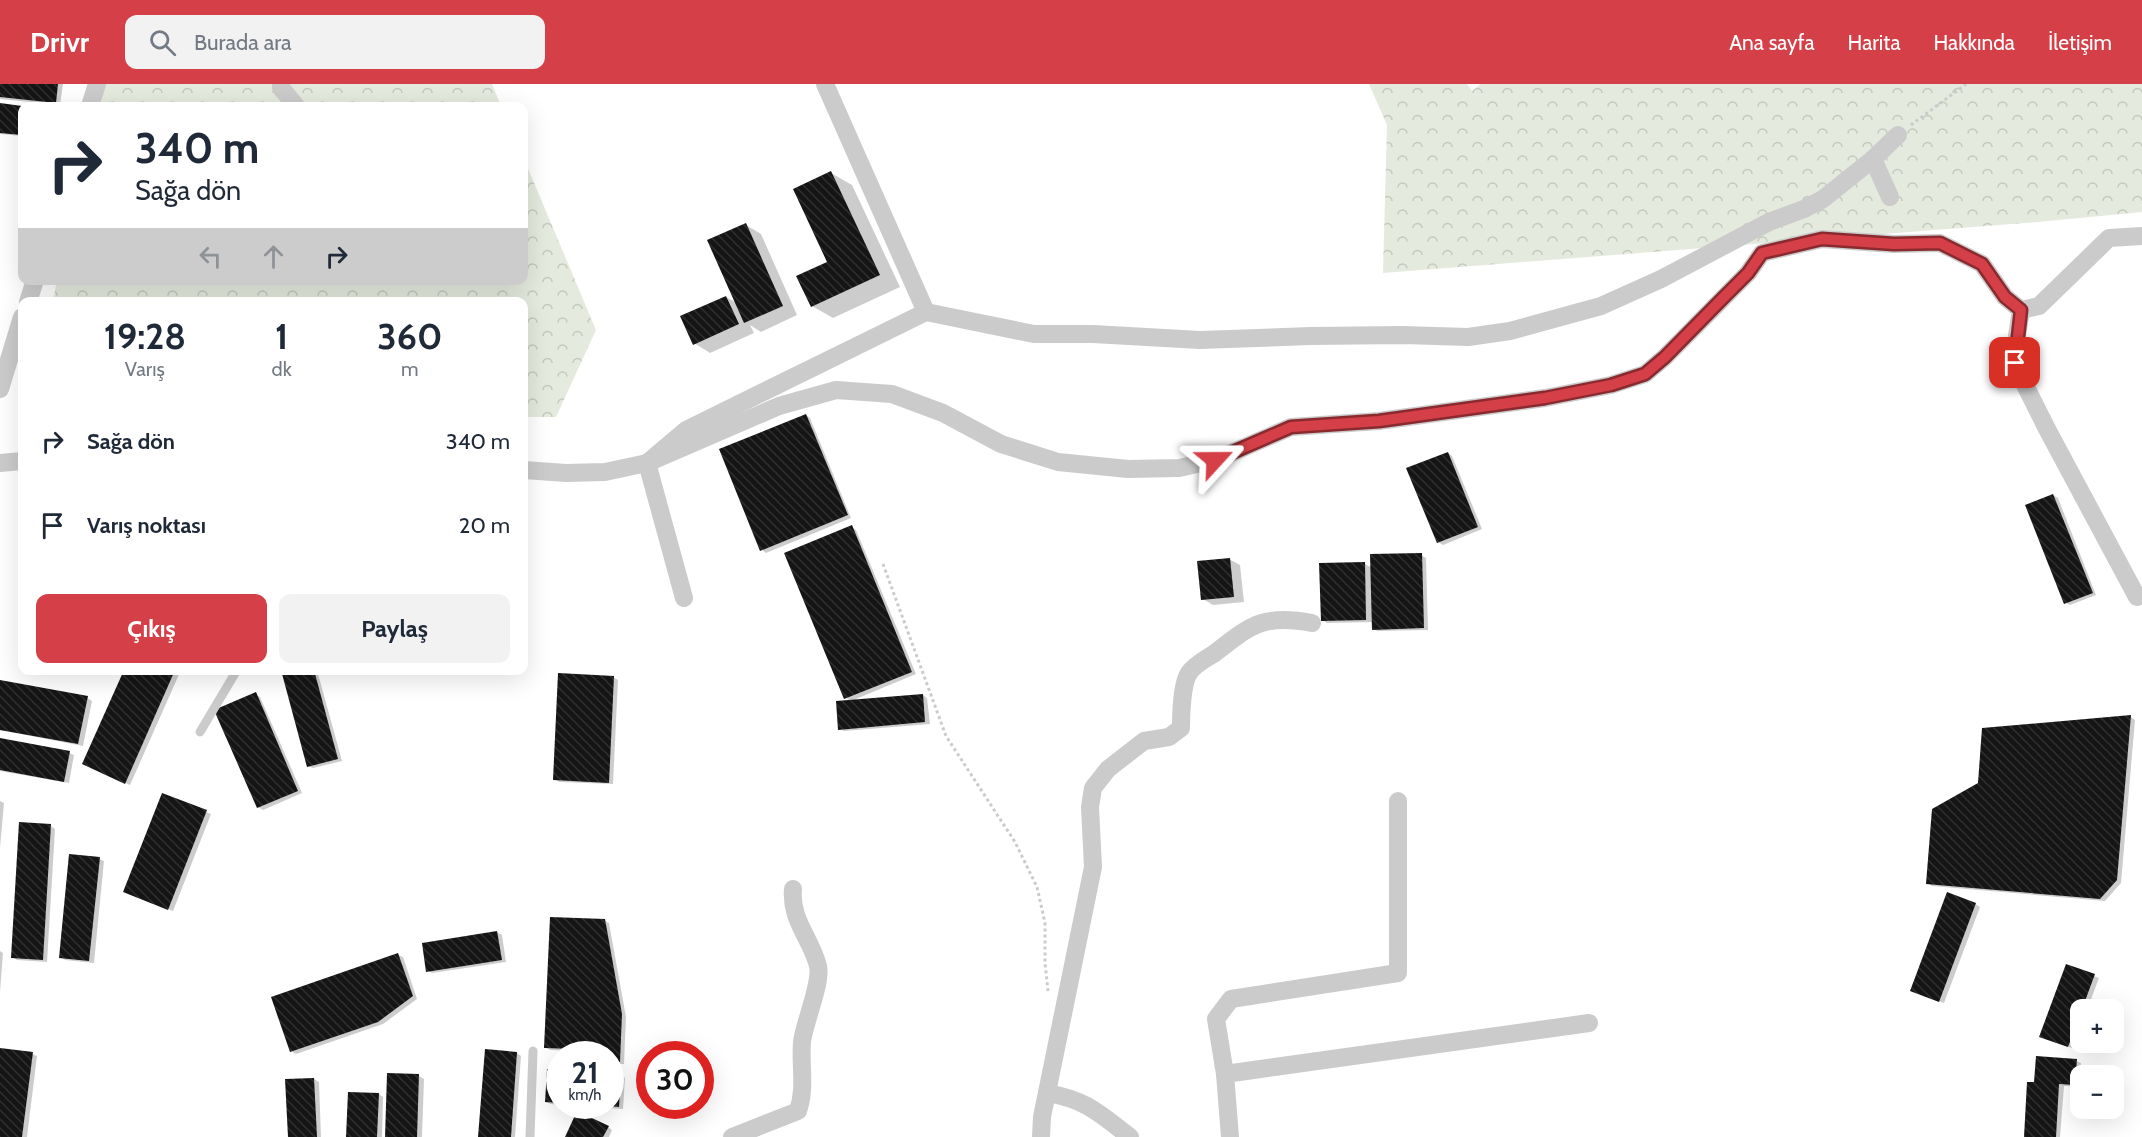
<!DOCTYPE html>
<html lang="tr">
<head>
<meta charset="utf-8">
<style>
  :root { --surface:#fff; --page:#f2f2f3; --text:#1f2937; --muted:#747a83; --accent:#d54048 }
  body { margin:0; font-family:Cabin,sans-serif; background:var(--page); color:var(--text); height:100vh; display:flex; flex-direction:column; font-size:22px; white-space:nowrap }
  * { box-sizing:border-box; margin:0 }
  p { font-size:20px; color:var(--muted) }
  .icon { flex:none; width:33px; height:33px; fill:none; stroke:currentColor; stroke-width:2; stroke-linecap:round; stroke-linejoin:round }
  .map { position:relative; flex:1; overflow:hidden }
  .panel { position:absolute; left:18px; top:213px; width:510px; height:378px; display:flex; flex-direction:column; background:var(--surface); border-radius:12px; box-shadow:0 6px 24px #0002 }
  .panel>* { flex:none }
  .hud { position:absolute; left:18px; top:18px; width:510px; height:183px; border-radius:12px; box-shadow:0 6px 24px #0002; background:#fff; color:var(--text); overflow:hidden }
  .tools { position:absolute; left:2070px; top:915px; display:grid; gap:12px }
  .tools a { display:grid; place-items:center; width:54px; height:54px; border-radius:12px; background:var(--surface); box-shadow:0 6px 24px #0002; font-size:30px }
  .speed { position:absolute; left:546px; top:957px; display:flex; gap:12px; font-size:30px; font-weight:700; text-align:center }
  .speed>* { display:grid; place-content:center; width:78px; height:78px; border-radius:50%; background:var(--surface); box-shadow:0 6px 24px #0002; line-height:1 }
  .speed small { font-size:15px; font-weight:400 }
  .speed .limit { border:9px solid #d22; background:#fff; color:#111 }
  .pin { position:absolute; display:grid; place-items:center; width:51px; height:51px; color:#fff; margin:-26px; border-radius:12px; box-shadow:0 3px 9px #0006 }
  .me { position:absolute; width:66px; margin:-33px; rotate:66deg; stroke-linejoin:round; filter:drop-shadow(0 0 4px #0008) }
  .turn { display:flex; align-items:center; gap:21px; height:126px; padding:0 18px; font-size:27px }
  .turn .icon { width:78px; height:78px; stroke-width:2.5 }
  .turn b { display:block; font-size:42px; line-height:51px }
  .lanes { display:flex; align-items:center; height:57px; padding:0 18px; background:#0003; justify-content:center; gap:30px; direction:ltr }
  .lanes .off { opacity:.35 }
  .eta { display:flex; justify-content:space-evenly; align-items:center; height:102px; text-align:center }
  .eta b { font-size:36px; font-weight:800; line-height:42px }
  .action { display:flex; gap:12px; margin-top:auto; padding:12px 18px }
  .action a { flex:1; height:69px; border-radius:12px; background:var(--accent); color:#fff; font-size:24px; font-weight:800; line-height:69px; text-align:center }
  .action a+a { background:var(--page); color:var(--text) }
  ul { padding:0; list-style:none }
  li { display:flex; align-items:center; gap:18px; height:84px; padding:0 18px }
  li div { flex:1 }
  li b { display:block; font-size:22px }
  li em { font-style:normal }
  header { display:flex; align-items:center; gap:36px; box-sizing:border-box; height:84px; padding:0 30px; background:var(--accent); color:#fff }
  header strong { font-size:28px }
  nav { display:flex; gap:33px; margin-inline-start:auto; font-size:21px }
  .search { width:420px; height:54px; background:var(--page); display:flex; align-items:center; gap:15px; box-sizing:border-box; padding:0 21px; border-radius:12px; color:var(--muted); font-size:22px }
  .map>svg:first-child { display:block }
  .forest { fill:url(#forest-crowns) }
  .shadow { fill:#0003 }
  .building { fill:url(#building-back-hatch) }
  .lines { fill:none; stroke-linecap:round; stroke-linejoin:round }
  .path { stroke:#cbcbcb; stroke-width:3; stroke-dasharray:3 3; stroke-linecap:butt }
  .service { stroke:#cbcbcb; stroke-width:9 }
  .minor { stroke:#cbcbcb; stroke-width:18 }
  .route-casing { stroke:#8a2a2f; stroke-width:15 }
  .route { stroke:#d54048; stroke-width:10 }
</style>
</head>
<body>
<header>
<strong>Drivr</strong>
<div class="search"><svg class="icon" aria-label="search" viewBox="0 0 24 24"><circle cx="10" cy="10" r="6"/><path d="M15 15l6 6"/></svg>Burada ara</div>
<nav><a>Ana sayfa</a><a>Harita</a><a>Hakkında</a><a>İletişim</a></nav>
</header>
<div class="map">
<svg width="2142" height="1053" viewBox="0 0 2142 1053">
  <defs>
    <pattern id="forest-crowns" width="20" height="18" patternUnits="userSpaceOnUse" patternTransform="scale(1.5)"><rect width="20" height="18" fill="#e4eadd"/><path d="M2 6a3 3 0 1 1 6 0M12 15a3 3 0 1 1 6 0" fill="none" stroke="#c4c9be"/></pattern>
    <pattern id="building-back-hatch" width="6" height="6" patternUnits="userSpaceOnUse" patternTransform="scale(1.5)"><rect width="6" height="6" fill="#151515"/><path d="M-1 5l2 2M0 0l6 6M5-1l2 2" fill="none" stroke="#2f2f2f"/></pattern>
  </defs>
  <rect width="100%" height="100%" fill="#fff"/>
  <g class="forest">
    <path d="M90 0H492L501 22H86Z"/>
    <path d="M1369 0H1467L1472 7 1481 0H2142V128L2038 138 1383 189 1387 41Z"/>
    <path d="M524 75 596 246 556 333H524V218L53 217 57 196H524Z"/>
  </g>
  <g class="shadow">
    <path d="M0 0H63L60 21 0 15Z"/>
    <path d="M0 21 22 23V52L0 50Z"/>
    <path d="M831 89 852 101 900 203 833 234 812 222 829 178Z"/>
    <path d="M746 141 761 150 797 231 761 248 750 241 754 249 710 269 694 259 726 213 737 219Z"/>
    <path d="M806 331 810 334 851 434 766 469 762 466Z"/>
    <path d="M1448 369 1452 372 1482 445 1443 461 1438 458Z"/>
    <path d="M2053 411 2058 414 2096 511 2070 521 2066 519Z"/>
    <path d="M851 443 856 446 916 590 851 617 846 614Z"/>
    <path d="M1421 471 1426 474 1428 546 1378 547 1373 545V538L1327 539 1322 536 1365 480 1372 484Z"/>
    <path d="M1229 475 1240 481 1244 518 1213 521 1203 515Z"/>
    <path d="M125 586H181L130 701 88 682Z"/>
    <path d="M282 586H317L342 677 313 684 308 682Z"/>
    <path d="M613 593 618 596 613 700 559 698 555 695Z"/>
    <path d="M0 598 87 614 92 617 83 662 0 646Z"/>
    <path d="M255 610 260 613 302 709 263 726 258 723Z"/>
    <path d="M923 611 927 614 930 640 844 647 840 645Z"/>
    <path d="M2131 633 2135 636 2121 799 2105 817 1932 802 1928 799 1979 700 1984 646Z"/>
    <path d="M0 656 69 669 74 671 69 699 0 687Z"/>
    <path d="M0 717 4 719 0 764Z"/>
    <path d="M206 728 211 730 173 827 129 810Z"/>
    <path d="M51 742 55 745 47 878 17 876 12 873Z"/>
    <path d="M99 775 104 777 94 879 65 876 61 873Z"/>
    <path d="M1975 820 1980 823 1944 919 1917 909Z"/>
    <path d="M605 837 609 839 626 933 624 980H610V970H575V967L550 966 546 963Z"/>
    <path d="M497 848 502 851 506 878 432 889 428 887Z"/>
    <path d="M0 867 3 869 0 908Z"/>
    <path d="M398 871 403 873 417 915 383 940 296 970 291 967Z"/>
    <path d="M2094 892 2099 894 2087 926H2080V943L2072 964 2045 955Z"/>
    <path d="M0 965 32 970 37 972 27 1053H0Z"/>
    <path d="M517 969 521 972 515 1053H480Z"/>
    <path d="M2076 977 2081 979 2079 1003 2064 1002 2060 1053H2025L2036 1000Z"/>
    <path d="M560 987V1021L551 1020 546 1018Z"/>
    <path d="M389 991 419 992 424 995 422 1053H386Z"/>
    <path d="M620 991 625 994 623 1025 572 1022H610Z"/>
    <path d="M314 995 319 998 321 1053H290Z"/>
    <path d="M379 1010 383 1013 382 1053H348Z"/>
    <path d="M608 1043 612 1046 609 1053H567Z"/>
  </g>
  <g class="building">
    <path d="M0 0H58L56 19 0 13Z"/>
    <path d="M0 19 22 22V51L0 49Z"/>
    <path d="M831 87 880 191 811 223 796 192 827 178 793 105Z"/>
    <path d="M746 139 783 222 744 239 707 156Z"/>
    <path d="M726 212 739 240 693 261 680 232Z"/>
    <path d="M806 330 848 431 760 467 719 365Z"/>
    <path d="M1448 368 1478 443 1437 459 1406 384Z"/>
    <path d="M2053 410 2093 509 2064 520 2025 421Z"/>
    <path d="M852 441 912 588 844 615 784 469Z"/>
    <path d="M1422 469 1424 544 1372 546 1370 470Z"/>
    <path d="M1230 474 1234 513 1201 516 1197 477Z"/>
    <path d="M1365 478 1366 536 1321 537 1319 479Z"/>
    <path d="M124 586H175L125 700 82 680Z"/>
    <path d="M281 586H314L338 675 307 683Z"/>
    <path d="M558 589 614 592 609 699 553 696Z"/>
    <path d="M0 596 88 612 78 660 0 646Z"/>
    <path d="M256 608 298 707 257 724 214 626Z"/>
    <path d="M923 610 925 638 838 646 836 617Z"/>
    <path d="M2131 631 2117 796 2100 815 1926 800 1932 725 1978 699 1982 644Z"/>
    <path d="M0 654 70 667 64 698 0 686Z"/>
    <path d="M162 709 207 726 168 826 123 808Z"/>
    <path d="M19 738 51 740 43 876 11 874Z"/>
    <path d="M69 770 100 773 89 877 59 874Z"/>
    <path d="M1947 808 1976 819 1939 918 1910 907Z"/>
    <path d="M550 833 605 835 622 930 620 978H610V970H574V965L544 964Z"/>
    <path d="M497 847 502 876 426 888 422 859Z"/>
    <path d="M398 869 413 912 378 938 290 968 271 913Z"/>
    <path d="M2066 880 2095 890 2068 963 2039 953Z"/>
    <path d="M0 964 33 968 22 1053H0Z"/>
    <path d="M485 965 517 968 511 1053H478Z"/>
    <path d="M2036 972 2077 975 2075 1001 2059 1000 2056 1053H2024L2027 998H2034Z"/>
    <path d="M547 985 560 986V1019L545 1018Z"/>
    <path d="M387 989 419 990 417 1053H385Z"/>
    <path d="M610 989 621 990 619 1023 610 1022Z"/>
    <path d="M314 994 317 1053H288L285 995Z"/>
    <path d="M348 1008 379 1009 377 1053H346Z"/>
    <path d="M577 1027 609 1042 603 1053H565Z"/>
  </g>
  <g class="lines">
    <g class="path">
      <path d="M1911 41 1966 0"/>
      <path d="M883 480 946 652 1015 758 1037 803 1045 839V879L1048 907"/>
    </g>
    <g class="service">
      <path d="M200 648 237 586"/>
      <path d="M530 1053 533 967"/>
    </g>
    <g class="minor">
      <path d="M281 0V4L296 22"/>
      <path d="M90 22 97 0"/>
      <path d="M1873 75 1890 113"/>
      <path d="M28 218 35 196"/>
      <path d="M2021 226 2014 271 2016 283 2047 345 2137 513"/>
      <path d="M926 228 1034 250H1093L1200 256 1310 252 1403 251 1468 253 1510 247 1601 222 1661 195 1769 138 1804 125 1823 115 1873 75 1898 51"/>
      <path d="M0 305 22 233"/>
      <path d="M0 379 22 377"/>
      <path d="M524 386 566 389 605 388 647 379 779 322 836 306 892 310 943 329 1001 360 1058 378 1128 385 1179 384 1215 376 1291 343 1379 337 1545 314 1611 301 1645 290 1665 273 1748 189 1762 169 1822 155 1894 160 1940 159 1982 180 2005 213 2021 226 2039 222 2109 154 2142 152"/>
      <path d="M684 514 647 379 686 346 926 228 825 0"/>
      <path d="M1225 990 1216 935 1231 915 1398 889V717"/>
      <path d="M1047 1009C1087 1016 1099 1029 1130 1053"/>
      <path d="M732 1053 798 1027C806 1004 800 982 802 958 804 939 822 899 818 882 811 854 790 836 793 805"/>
      <path d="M1041 1053 1042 1033 1093 783 1090 723 1093 704 1108 685 1144 657 1169 653 1181 644C1181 631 1182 599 1189 589 1194 581 1207 574 1215 569 1252 540 1264 530 1312 539"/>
      <path d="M1230 1053 1225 990 1589 939"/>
    </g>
  </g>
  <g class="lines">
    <g class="route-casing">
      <path id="route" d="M1215 376 1291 343 1379 337 1545 314 1611 301 1645 290 1665 273 1723 214 1748 189 1762 169 1822 155 1894 160 1940 159 1982 180 2005 213 2021 226 2015 279"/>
    </g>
    <use href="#route" class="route"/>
  </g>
</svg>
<div class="tools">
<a>+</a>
<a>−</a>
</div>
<div class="speed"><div>21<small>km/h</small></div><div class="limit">30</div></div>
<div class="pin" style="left:2015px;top:279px;background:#d93025"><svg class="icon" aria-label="arrive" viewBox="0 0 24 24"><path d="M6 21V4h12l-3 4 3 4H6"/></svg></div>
<svg class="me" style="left:1215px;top:376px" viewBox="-20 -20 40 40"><path d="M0-17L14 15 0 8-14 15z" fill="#d54048" stroke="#fff" stroke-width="4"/></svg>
<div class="hud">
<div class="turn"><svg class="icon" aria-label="right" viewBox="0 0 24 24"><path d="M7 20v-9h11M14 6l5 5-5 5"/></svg><div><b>340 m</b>Sağa dön</div></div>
<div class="lanes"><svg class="icon off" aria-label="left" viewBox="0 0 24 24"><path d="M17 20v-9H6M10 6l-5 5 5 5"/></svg><svg class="icon off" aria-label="ahead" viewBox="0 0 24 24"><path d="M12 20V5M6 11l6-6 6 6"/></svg><svg class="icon" aria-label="right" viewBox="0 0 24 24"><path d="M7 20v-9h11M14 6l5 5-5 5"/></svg></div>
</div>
<section class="panel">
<div class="eta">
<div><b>19:28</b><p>Varış</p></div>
<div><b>1</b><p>dk</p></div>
<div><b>360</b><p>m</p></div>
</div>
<ul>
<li><svg class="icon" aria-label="right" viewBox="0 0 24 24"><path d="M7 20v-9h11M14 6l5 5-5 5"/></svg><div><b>Sağa dön</b></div><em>340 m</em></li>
<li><svg class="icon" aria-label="arrive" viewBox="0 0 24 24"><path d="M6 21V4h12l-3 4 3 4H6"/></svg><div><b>Varış noktası</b></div><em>20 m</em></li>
</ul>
<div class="action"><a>Çıkış</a><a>Paylaş</a></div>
</section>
</div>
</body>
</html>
